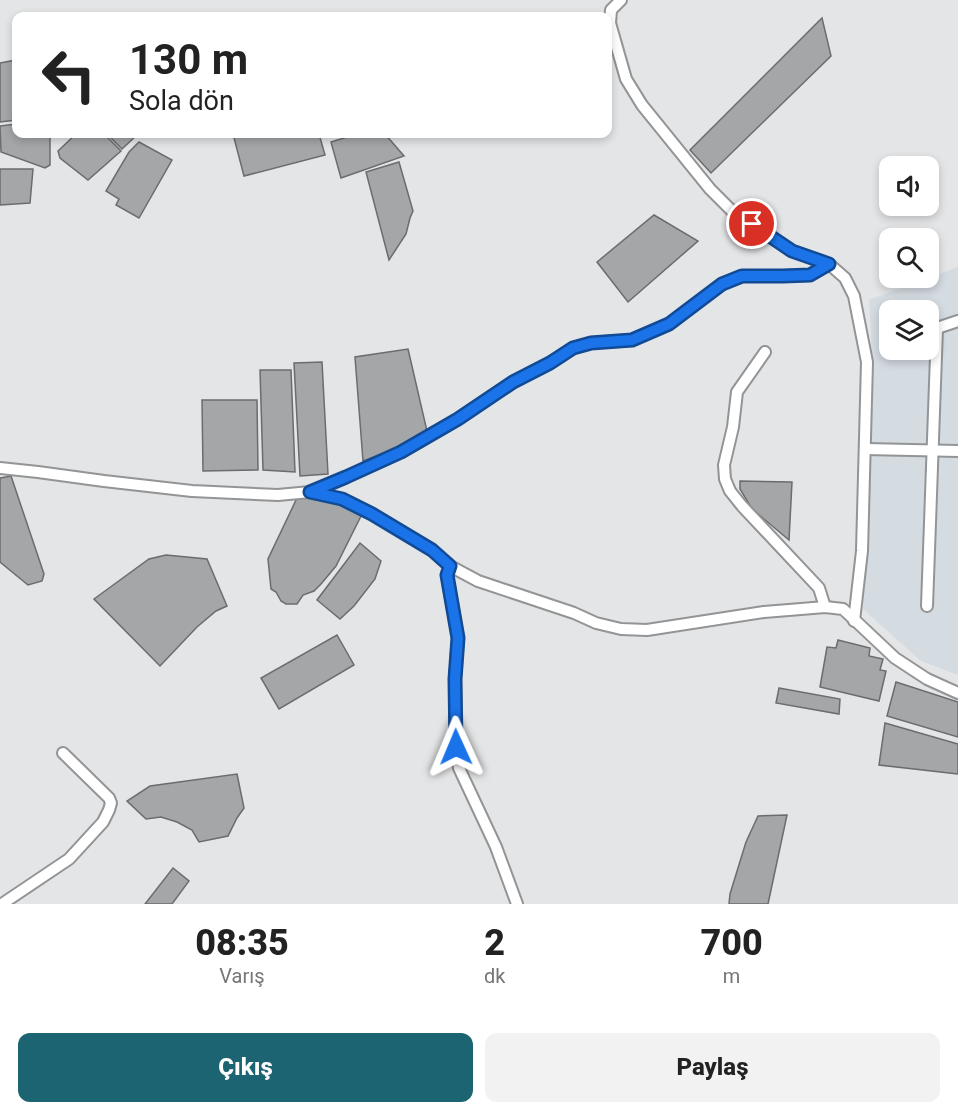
<!DOCTYPE html>
<html lang="tr">
<head>
<meta charset="utf-8">
<style>
  :root { --surface:#fff; --page:#f2f2f2; --text:#222; --muted:#767676; --accent:#1c6472 }
  body { margin:0; font-family:Roboto,sans-serif; background:var(--page); color:var(--text); height:100vh; display:flex; flex-direction:column; font-size:22px; white-space:nowrap }
  * { box-sizing:border-box; margin:0 }
  p { font-size:20px; color:var(--muted) }
  .icon { flex:none; width:33px; height:33px; fill:none; stroke:currentColor; stroke-width:2; stroke-linecap:round; stroke-linejoin:round }
  .map { position:relative; height:904px; overflow:hidden }
  .drawer { display:flex; flex-direction:column; background:var(--surface); flex:1 }
  .drawer>* { flex:none }
  .guide { position:absolute; left:12px; top:12px; width:600px; height:126px; border-radius:12px; box-shadow:0 3px 9px #0003; background:#fff; color:var(--text); overflow:hidden }
  .buttons { position:absolute; left:879px; top:156px; display:grid; gap:12px }
  .buttons a { display:grid; place-items:center; width:60px; height:60px; border-radius:12px; background:var(--surface); box-shadow:0 3px 9px #0003; font-size:30px }
  .pin { position:absolute; display:grid; place-items:center; width:51px; height:51px; color:#fff; margin:-26px; border:3px solid #fff; border-radius:50%; box-shadow:0 2px 6px #0007 }
  .me { position:absolute; width:66px; margin:-33px; rotate:359deg; stroke-linejoin:round; filter:drop-shadow(0 0 4px #0008) }
  .turn { display:flex; align-items:center; gap:21px; height:126px; padding:0 18px; font-size:27px }
  .turn .icon { width:78px; height:78px; stroke-width:2.5 }
  .turn b { display:block; font-size:42px; line-height:51px }
  .eta { display:flex; justify-content:space-evenly; align-items:center; height:102px; text-align:center }
  .eta b { font-size:36px; font-weight:800; line-height:42px }
  .primary-button { display:flex; gap:12px; margin-top:auto; padding:12px 18px }
  .primary-button a { flex:1; height:69px; border-radius:12px; background:var(--accent); color:#fff; font-size:24px; font-weight:800; line-height:69px; text-align:center }
  .primary-button a+a { background:var(--page); color:var(--text) }
  .map>svg:first-child { display:block }
  .built { fill:#d4dbe1; fill-rule:evenodd }
  .building { fill:#a5a6a7; stroke:#6b6c6d; stroke-width:1.5 }
  .lines { fill:none; stroke-linecap:round; stroke-linejoin:round }
  .street-casing { stroke:#939495; stroke-width:14 }
  .street { stroke:#fff; stroke-width:10 }
  .route-casing { stroke:#114b97; stroke-width:15 }
  .route { stroke:#1a73e8; stroke-width:10 }
</style>
</head>
<body>
<div class="map">
<svg width="958" height="904" viewBox="0 0 958 904">
  <rect width="100%" height="100%" fill="#e4e5e6"/>
  <path class="built" d="M958 267V675L921 661 863 609 873 376 869 300ZM890 310H928V350H890Z"/>
  <g class="building">
    <path d="M822 18 831 56 711 173 690 150Z"/>
    <path d="M16 60V120L0 122V63Z"/>
    <path d="M16 124V134H50V165L45 168 1 152 0 126Z"/>
    <path d="M76 134H104L121 151 88 180 60 158 58 151Z"/>
    <path d="M107 134H138L122 149Z"/>
    <path d="M233 134H319L325 155 244 176Z"/>
    <path d="M357 134H385L404 156 341 178 331 142Z"/>
    <path d="M139 142 172 160 139 218 116 205 119 199 106 191 129 152Z"/>
    <path d="M399 162 413 211 410 218 406 234 389 260 366 172Z"/>
    <path d="M0 169H33L30 203 0 205Z"/>
    <path d="M654 215 698 241 628 302 597 262Z"/>
    <path d="M408 349 427 431 394 449 363 461 355 357Z"/>
    <path d="M322 362 328 474 300 476 294 363Z"/>
    <path d="M260 370H291L295 472 263 470Z"/>
    <path d="M202 400H257L258 470 203 471Z"/>
    <path d="M11 476 44 574 42 581 28 585 0 562V478Z"/>
    <path d="M740 481 792 482 789 540 752 509 740 489Z"/>
    <path d="M297 498H318L341 503 362 514 336 566 321 584 314 591 303 595 297 604H286L281 601 276 592 271 589 268 559Z"/>
    <path d="M360 543 381 561 375 579 354 606 340 619 317 600Z"/>
    <path d="M166 555 207 559 227 606 216 611 197 627 160 666 94 599 149 559Z"/>
    <path d="M337 635 354 665 279 709 261 678Z"/>
    <path d="M838 640 870 648 869 656 883 659 880 670 886 671 879 701 820 687 827 647 836 648Z"/>
    <path d="M896 682 958 702V737L887 716Z"/>
    <path d="M779 688 840 699 839 714 776 703Z"/>
    <path d="M885 723 958 744V774L879 765Z"/>
    <path d="M237 774 244 808 237 818 228 836 199 842 192 830 177 822 161 817 146 819 127 801 150 786Z"/>
    <path d="M787 815 768 904H729L730 894 746 842 758 816Z"/>
    <path d="M173 868 189 881 172 904H145Z"/>
  </g>
  <g class="lines">
    <g class="street-casing">
      <g id="street">
        <path d="M621 0 611 10 610 23 626 79 642 105 710 189 732 211 792 251 829 264 845 278 854 296 867 362 862 551 854 621"/>
        <path d="M765 352 737 392 733 427 724 465 725 479 730 491 742 506 819 588 825 607"/>
        <path d="M865 449 958 451"/>
        <path d="M0 468 38 472 104 481 192 491 278 495 310 492 342 499 372 514 432 550 450 566 478 581 574 613 596 623 621 629 647 630 764 612 801 609 825 607 843 609 895 658 927 679 958 693"/>
        <path d="M310 492 346 477 401 452 458 419 513 382 550 363 573 348 591 343 632 340 669 324 722 284 742 276H783L810 275 829 264"/>
        <path d="M450 566 447 575 458 638 455 679 456 747 459 768 496 847 517 904"/>
        <path d="M927 606 937 328 958 321"/>
        <path d="M2 904 69 859 103 822 109 810 111 803 109 798 63 753"/>
      </g>
    </g>
    <use href="#street" class="street"/>
  </g>
  <g class="lines">
    <g class="route-casing">
      <path id="route" d="M456 747 455 679 458 638 447 575 450 566 432 550 372 514 342 499 310 492 346 477 401 452 458 419 513 382 550 363 573 348 591 343 632 340 669 324 722 284 742 276H783L810 275 829 264 792 251 752 224"/>
    </g>
    <use href="#route" class="route"/>
  </g>
</svg>
<div class="buttons">
<a><svg class="icon" aria-label="sound" viewBox="0 0 24 24"><path d="M4 9h4l5-4v14l-5-4H4zM17 9q2 3 0 6"/></svg></a>
<a><svg class="icon" aria-label="search" viewBox="0 0 24 24"><circle cx="10" cy="10" r="6"/><path d="M15 15l6 6"/></svg></a>
<a><svg class="icon" aria-label="layers" viewBox="0 0 24 24"><path d="M12 4l9 5-9 5-9-5zM3 14l9 5 9-5"/></svg></a>
</div>
<div class="pin" style="left:752px;top:224px;background:#d93025"><svg class="icon" aria-label="arrive" viewBox="0 0 24 24"><path d="M6 21V4h12l-3 4 3 4H6"/></svg></div>
<svg class="me" style="left:456px;top:747px" viewBox="-20 -20 40 40"><path d="M0-17L14 15 0 8-14 15z" fill="#1a73e8" stroke="#fff" stroke-width="4"/></svg>
<div class="guide">
<div class="turn"><svg class="icon" aria-label="left" viewBox="0 0 24 24"><path d="M17 20v-9H6M10 6l-5 5 5 5"/></svg><div><b>130 m</b>Sola dön</div></div>
</div>
</div>
<section class="drawer">
<div class="eta">
<div><b>08:35</b><p>Varış</p></div>
<div><b>2</b><p>dk</p></div>
<div><b>700</b><p>m</p></div>
</div>
<div class="primary-button"><a>Çıkış</a><a>Paylaş</a></div>
</section>
</body>
</html>
